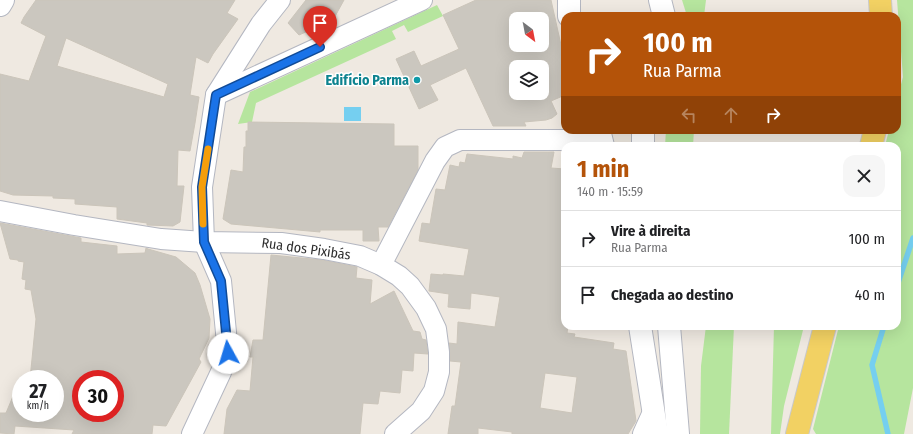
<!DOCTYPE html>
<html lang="pt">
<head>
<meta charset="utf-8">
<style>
  :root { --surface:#fff; --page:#f6f6f6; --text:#202124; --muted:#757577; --line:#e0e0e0; --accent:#b45309 }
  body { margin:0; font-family:"Fira Sans Condensed",sans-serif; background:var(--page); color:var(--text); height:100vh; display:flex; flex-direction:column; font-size:15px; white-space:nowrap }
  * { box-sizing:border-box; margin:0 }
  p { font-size:13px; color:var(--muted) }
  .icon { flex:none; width:22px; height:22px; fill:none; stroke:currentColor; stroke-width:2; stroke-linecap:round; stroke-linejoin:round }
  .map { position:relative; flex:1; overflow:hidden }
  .sheet { position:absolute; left:561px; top:142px; width:340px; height:188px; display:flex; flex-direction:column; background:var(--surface); border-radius:12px; box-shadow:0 4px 16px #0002 }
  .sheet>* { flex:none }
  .hud { position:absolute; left:561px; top:12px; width:340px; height:122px; border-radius:12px; box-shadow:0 4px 16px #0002; background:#b45309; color:#fff; overflow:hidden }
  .needle { width:26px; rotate:148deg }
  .buttons { position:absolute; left:509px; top:12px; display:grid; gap:8px }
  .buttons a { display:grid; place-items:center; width:40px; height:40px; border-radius:8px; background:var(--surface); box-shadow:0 4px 16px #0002; font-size:20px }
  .speed { position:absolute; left:12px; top:370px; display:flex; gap:8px; font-size:20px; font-weight:700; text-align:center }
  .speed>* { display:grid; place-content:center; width:52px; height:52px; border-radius:50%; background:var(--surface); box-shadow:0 4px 16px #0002; line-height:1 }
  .speed small { font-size:10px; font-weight:400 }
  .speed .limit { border:6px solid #d22; background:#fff; color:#111 }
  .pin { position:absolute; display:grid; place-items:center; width:34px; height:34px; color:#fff; margin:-41px -17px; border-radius:50% 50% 50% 0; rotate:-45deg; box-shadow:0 0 4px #0007 }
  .pin .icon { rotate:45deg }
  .me { position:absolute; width:44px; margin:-22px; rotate:354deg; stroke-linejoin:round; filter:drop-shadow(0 0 3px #0008) }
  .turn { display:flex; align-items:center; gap:14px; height:84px; padding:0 16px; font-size:18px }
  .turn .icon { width:52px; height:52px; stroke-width:2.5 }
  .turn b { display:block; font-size:28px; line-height:34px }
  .lanes { display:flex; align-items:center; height:38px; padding:0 16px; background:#0003; justify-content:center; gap:20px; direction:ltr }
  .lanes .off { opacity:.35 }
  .round { display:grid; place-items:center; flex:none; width:42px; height:42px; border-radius:12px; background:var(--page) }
  .head { display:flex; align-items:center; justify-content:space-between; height:68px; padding:0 16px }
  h1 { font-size:24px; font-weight:700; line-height:30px; color:var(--accent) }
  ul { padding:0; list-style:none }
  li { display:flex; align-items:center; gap:12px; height:56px; padding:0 16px; border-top:1px solid var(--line) }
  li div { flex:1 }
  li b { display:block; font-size:15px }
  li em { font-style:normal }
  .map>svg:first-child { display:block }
  .green { fill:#b6e59e }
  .water { fill:#75cff0 }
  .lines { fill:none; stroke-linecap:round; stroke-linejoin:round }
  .stream { stroke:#75cff0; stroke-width:5.5 }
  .building { fill:#cbc7bf; stroke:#cbc5ba; fill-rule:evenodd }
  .street-casing { stroke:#b4b7c1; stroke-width:22 }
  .secondary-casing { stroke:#b4b7c1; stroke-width:24 }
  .primary-casing { stroke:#c9c9c9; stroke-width:24 }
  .street { stroke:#fff; stroke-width:20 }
  .secondary { stroke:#fff; stroke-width:22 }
  .primary { stroke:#f2d163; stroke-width:22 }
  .route-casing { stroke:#114b97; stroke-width:10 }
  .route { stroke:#1a73e8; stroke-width:7 }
  .slow { stroke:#f59e0b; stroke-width:7 }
  .culture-dot { fill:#0f9aa8; stroke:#fff; stroke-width:1.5 }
  .labels { text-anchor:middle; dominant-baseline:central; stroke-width:3; stroke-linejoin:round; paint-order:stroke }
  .culture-label { font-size:14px; font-weight:bold; fill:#0d838f; stroke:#fff; text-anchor:end }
  .street-label { font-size:14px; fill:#2e2e2e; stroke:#fff }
</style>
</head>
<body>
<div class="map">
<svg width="913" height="434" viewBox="0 0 913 434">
  <rect width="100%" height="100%" fill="#efe9e1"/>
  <g class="green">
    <path d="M682 0H706L704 16H687Z"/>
    <path d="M897 0H913V388L904 434H816L813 429 839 326H897V146H885L889 130H897V99L903 77Z"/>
    <path d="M437 5 443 16 408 32 404 25 392 31 396 39 256 103 252 122 238 124 250 92Z"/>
    <path d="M666 130H694L693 146H665Z"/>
    <path d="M706 326H734L729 434H700L701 366Z"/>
    <path d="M774 326H804L784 406 780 434H771Z"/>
  </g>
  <rect class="water" x="344" y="107" width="17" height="14"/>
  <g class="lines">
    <g class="stream">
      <path d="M897 286 913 238"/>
      <path d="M884 326 872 365 888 434"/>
    </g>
  </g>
  <g class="building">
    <path d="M36 0H235L227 13 238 19 213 54 208 63 196 57 190 95 199 97 195 123 190 151 178 150 177 186H184L180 222 173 226 147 225V223L117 219V207L75 204V199L53 198V196L13 195 0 191V74L29 81 46 36 21 23 24 17ZM66 38 168 84 164 97 57 66Z"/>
    <path d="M306 0H344L333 20 299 35 288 23Z"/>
    <path d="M476 0H551L565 63V95L551 101 557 114 552 118 546 120 524 122 526 126H493L466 68 430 85 438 100 419 109 396 59 414 51 421 66 459 49 443 15ZM516 19H542V45H516ZM516 67H542V93H516Z"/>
    <path d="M248 122 394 124V146H418V170L388 227H378L379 241H363V230H320V232L231 224 223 219 231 170 243 172 244 147H246V131H248Z"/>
    <path d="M524 152H554L551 168 565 169V326H568L567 333 575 334 574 337 614 343 613 349 626 351 636 421 628 434H512V432L478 428V434H448L452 406H455L461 362 450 361 449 343 457 344 458 322 495 327 500 297 471 293 470 309 448 307 449 294 429 291 431 274 443 275V274L464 276 469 249 419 241 422 223 430 224 436 189 445 190 450 165 459 167 460 162 465 163 467 154 513 159V156L522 158ZM545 373 577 377 572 413 540 408Z"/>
    <path d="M0 223 81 238V242L117 246V254L145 253 146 248 148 249 176 257 195 273 200 285 210 319 209 338 199 359 201 362 166 426 153 425 152 434H72L74 430 15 426 14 434 0 433V413H6L21 377V413H55V379H30L36 319 31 290 25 289 26 280 22 279 24 262 18 261V260L10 259ZM81 379H115V413H81Z"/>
    <path d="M271 255 322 260 357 267 356 278 372 280 370 304 394 291 413 331 420 332 422 339 426 340 428 354 414 353 413 371 402 370 400 393 380 391 378 404 363 403 360 434H224L227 409 237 390 250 391 253 357H250L253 340H263Z"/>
  </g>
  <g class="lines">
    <g class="street-casing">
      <g id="street">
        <path d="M216 95 422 0"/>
        <path d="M0 211 74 225 161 239 204 242 281 243 324 249 360 256 381 265 399 276 410 286 426 308 436 329 439 352V372L434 391 421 411 395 434"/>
        <path d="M381 265 435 161 445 147 460 140H601"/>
        <path d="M192 434 221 372 228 353 221 281 204 242 202 187 216 95 261 24 280 0"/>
        <path d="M643 434 653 412"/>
      </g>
    </g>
    <g class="secondary-casing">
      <g id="secondary">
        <path d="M569 0V16"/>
        <path d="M660 0 664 16"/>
        <path d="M0 5 3 0"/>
        <path d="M599 130 603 146"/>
        <path d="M643 130V146"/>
        <path d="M640 326 657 434"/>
        <path d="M669 326 678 434"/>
      </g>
    </g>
    <g class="primary-casing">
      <g id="primary">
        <path d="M880 0 881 16"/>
        <path d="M871 146 875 130"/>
        <path d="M797 434 825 326"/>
      </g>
    </g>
    <use href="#street" class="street"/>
    <use href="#secondary" class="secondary"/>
    <use href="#primary" class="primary"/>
  </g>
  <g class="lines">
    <g class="route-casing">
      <path id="route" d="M228 353 221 281 204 242 202 187 216 95 320 47"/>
    </g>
    <use href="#route" class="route"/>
    <path class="slow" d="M203 224 202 187 208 149"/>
  </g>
  <circle class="culture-dot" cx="417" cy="80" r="4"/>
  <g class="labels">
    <g class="culture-label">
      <text x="409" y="80">Edifício Parma</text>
    </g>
    <g class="street-label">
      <text transform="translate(306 249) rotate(8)">Rua dos Pixibás</text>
    </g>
  </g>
</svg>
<div class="buttons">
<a><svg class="needle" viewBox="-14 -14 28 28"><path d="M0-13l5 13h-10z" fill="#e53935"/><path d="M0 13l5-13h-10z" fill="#757577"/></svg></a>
<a><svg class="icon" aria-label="layers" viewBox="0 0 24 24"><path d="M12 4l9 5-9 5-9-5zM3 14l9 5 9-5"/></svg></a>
</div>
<div class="speed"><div>27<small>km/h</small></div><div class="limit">30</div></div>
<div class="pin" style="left:320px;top:47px;background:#d93025"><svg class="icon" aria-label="arrive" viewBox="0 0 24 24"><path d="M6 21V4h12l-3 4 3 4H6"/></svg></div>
<svg class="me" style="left:228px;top:353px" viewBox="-20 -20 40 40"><circle r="19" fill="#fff"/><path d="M0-13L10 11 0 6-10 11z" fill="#1a73e8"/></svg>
<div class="hud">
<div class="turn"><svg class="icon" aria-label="right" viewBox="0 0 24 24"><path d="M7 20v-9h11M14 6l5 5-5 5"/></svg><div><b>100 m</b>Rua Parma</div></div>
<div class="lanes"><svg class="icon off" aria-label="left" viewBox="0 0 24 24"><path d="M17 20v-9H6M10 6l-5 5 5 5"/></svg><svg class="icon off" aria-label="ahead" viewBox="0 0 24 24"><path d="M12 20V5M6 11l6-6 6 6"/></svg><svg class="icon" aria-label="right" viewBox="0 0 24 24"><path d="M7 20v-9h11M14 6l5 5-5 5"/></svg></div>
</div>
<section class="sheet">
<div class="head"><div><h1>1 min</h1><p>140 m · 15:59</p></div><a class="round"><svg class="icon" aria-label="close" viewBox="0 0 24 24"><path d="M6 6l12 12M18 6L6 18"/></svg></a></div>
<ul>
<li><svg class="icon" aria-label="right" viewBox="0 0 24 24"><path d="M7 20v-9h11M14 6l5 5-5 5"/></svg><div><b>Vire à direita</b><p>Rua Parma</p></div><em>100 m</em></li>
<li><svg class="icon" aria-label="arrive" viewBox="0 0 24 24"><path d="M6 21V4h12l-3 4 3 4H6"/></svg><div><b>Chegada ao destino</b></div><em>40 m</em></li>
</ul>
</section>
</div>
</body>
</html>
